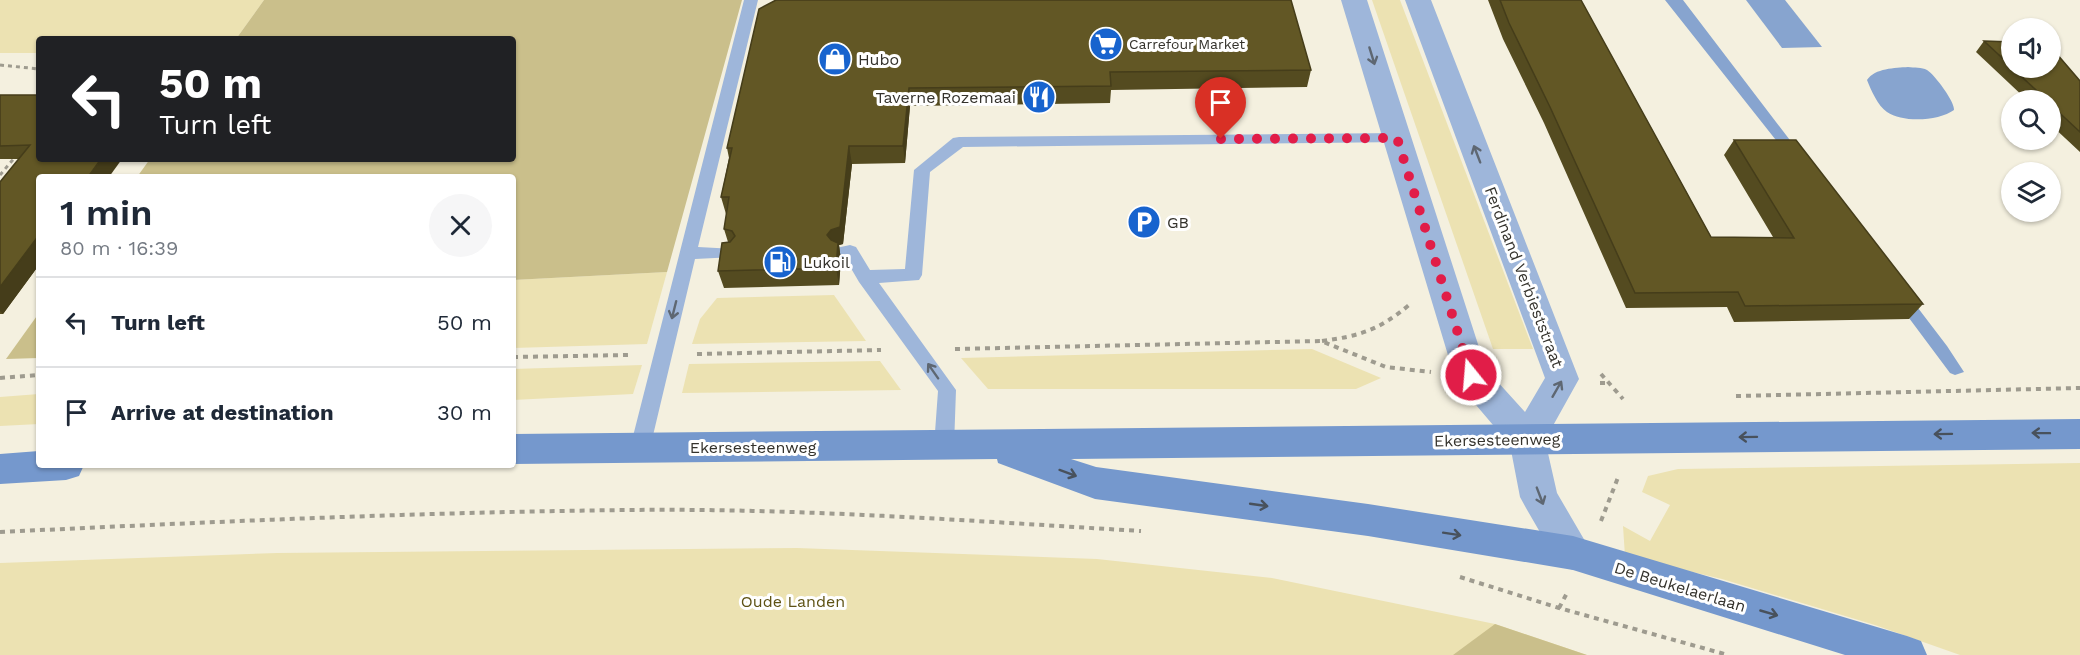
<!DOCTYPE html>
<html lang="en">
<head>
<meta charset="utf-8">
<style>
  :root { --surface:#fff; --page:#f6f6f7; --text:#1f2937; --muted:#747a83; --line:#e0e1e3 }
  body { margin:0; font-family:"Work Sans",sans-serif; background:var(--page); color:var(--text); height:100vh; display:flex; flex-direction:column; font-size:22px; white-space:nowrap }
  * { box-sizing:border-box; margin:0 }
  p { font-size:20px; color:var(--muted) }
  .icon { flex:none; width:33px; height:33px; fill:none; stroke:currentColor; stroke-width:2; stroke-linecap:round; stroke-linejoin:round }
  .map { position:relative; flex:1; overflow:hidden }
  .details { position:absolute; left:36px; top:174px; width:480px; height:294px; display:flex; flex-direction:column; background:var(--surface); border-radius:6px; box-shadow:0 2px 4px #0004 }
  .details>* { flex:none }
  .top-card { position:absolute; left:36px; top:36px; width:480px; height:126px; border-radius:6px; box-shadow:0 2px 4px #0004; background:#202124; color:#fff; overflow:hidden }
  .tools { position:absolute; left:2001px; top:18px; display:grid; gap:12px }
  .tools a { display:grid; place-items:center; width:60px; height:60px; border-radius:50%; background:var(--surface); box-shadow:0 2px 4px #0004; font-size:30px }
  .pin { position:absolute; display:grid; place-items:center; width:51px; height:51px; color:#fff; margin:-62px -26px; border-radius:50% 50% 50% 0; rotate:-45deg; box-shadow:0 0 6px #0007 }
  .pin .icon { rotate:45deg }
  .me { position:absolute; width:66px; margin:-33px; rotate:343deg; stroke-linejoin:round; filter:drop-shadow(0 0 4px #0008) }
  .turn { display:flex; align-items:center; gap:21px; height:126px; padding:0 24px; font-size:27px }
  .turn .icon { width:78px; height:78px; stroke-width:2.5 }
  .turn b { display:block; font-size:42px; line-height:51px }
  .round { display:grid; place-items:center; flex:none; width:63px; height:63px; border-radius:32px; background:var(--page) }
  .summary { display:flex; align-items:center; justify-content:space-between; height:102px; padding:0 24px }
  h1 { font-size:36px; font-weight:600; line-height:45px }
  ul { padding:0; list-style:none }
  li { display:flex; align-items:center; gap:18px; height:90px; padding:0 24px; border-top:2px solid var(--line) }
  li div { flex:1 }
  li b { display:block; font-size:22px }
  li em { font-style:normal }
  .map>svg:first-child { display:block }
  .green { fill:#ece2b2 }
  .forest { fill:#cabf8b }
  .water { fill:#87a4cf }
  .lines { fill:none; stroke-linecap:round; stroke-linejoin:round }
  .path-far1 { stroke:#9e9b8f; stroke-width:3; stroke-dasharray:4 4; stroke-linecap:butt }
  .path { stroke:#9e9b8f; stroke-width:4; stroke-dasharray:5 5; stroke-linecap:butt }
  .service { fill:#9eb6da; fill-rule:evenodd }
  .minor { fill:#9eb6da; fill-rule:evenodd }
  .secondary { fill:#7598cd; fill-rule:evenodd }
  .wall { fill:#544b20 }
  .shaded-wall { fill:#453d1a }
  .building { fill:#625725; stroke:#453d1a; stroke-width:1.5 }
  .oneway { stroke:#5e6772 }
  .oneway2 { stroke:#48515c }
  .route { stroke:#e11d48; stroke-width:10; stroke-dasharray:0 18 }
  .labels { text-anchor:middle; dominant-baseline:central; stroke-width:6; stroke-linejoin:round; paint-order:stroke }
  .far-poi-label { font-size:14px; fill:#34322c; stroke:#fff; text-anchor:start }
  .poi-label { font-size:16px; fill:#34322c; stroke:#fff; text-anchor:start }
  .street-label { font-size:16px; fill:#34322c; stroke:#fff }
  .park-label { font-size:16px; fill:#5e5214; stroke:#fff }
</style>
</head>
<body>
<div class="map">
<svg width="2080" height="655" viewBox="0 0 2080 655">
  <rect width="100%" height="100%" fill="#f4f0df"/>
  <g class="green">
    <path d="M0 0H264L236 39H39V53H0Z"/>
    <path d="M1372 0H1400L1533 349H1493Z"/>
    <path d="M667 272 647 344 513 348V280Z"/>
    <path d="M834 295 866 341 692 344 700 319 717 298Z"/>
    <path d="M1312 349 1381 378 1356 389H988L961 358Z"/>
    <path d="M880 361 901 390 682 393 689 364Z"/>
    <path d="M642 365 633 394 513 400V369Z"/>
    <path d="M39 394V424L0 426V397Z"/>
    <path d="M2080 463V655H1960L1875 625 1722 579 1625 556 1623 526 1650 541 1670 505 1642 492 1648 476 1678 469Z"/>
    <path d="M797 548 1097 559 1272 578 1495 624 1587 655H0V563L277 553Z"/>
  </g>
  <g class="forest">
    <path d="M264 0H742L667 272 513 280V177H137L150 159H513V39H236Z"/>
    <path d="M39 313V358L6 359Z"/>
    <path d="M1495 624 1587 655H1453Z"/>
  </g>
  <g class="water">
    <path d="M1665 0H1683L1947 346 1964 372 1955 375 1950 373 1783 149Z"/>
    <path d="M1746 0H1785L1822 47 1782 48Z"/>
    <path d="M1908 67C1914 68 1922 67 1927 70 1935 75 1955 102 1954 110 1939 121 1903 123 1887 112 1878 106 1871 90 1867 80 1875 68 1895 68 1908 67Z"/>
  </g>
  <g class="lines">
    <g class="path-far1">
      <path d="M0 65 39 69"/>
      <path d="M0 175 16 156"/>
    </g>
    <g class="path">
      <path d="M1322 341C1360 336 1379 330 1409 305"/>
      <path d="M955 349 1321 341 1386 367 1431 372"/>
      <path d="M697 354 881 350"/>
      <path d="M513 357 629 355"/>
      <path d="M1601 374 1623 399"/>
      <path d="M0 378 39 375"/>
      <path d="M1600 383H1608"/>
      <path d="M1736 396 2080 388"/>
      <path d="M1601 521 1619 475"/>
      <path d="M0 532C210 522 421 512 631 510 801 508 971 521 1141 531"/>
      <path d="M1460 577 1559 608 1728 655"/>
      <path d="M1559 608 1567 593"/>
    </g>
    <g class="service">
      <path d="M744 0H758L698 247 735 249 738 253 735 257 695 259 650 448 647 454 640 456 633 454 630 448Z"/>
      <path d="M1397 133 1405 138 1402 142 963 147 930 172 922 275 919 280 879 283 956 390 954 446 951 452 944 454 937 452 934 446 938 391 859 282 845 258 836 256 833 252 836 248 850 245 856 247 870 270 905 269 914 170 953 138 959 137Z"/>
    </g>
    <path class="minor" d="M1341 0H1367L1486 369 1525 412 1545 378 1405 0H1431L1579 379 1545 440 1557 493 1592 553 1587 565 1573 570 1559 565 1526 508 1520 497 1510 445 1459 385 1454 375Z"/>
    <g class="secondary">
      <path d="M2080 419V449L1071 459 1096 467 1368 504 1573 536 1907 636 1921 641 1927 655H1845L1573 570 1368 536 1095 499 998 463 997 459 513 464V434Z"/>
      <path d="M39 451V465H84L79 476 66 480 0 484V454Z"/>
    </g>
  </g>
  <g class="wall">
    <path d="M1488 0H1581L1711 237H1773L1724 155 1734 140 1923 304 1909 319 1734 322 1727 307 1626 308 1544 123 1503 39Z"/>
    <path d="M759 9 1311 70 1307 87 1111 90 1110 103 910 106 905 163 852 164 843 244 839 245 841 260 839 285 724 288 718 271 728 242 724 229 727 214H726L721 197 729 158 727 148Z"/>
    <path d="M1984 41 2080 81V152L2050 124V100H2027L1976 52Z"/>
    <path d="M0 95H39V265L3 314H0V182L19 159H0Z"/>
  </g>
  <g class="shaded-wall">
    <path d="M909 88 910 106 905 163 903 146Z"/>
    <path d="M849 146 852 164 843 244 839 245 841 260 839 285 836 268 834 247 827 235Z"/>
    <path d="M101 159H122L109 177H88Z"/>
    <path d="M39 235V265L3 314 0 311V287Z"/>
  </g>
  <g class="building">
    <path d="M776 0H1291L1311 70 1110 72 1111 86 909 88 903 146H849L840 227 831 230 827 235 831 240 838 243 836 268 718 271 722 243 730 242 735 236 732 231 724 229 729 197H721L732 148H727L759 9Z"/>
    <path d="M1500 0H1581L1711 237 1794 238 1734 140H1796L1923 304 1745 306 1738 292 1635 293 1550 107 1509 23Z"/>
    <path d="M1984 41 2012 42V67Z"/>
    <path d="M2050 46 2080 81V132L2050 104V100H2047L2012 68H2050Z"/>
    <path d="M0 95H39V159H101L88 177H39V235L0 287V182L30 145 0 146Z"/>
  </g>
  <defs><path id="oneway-shaft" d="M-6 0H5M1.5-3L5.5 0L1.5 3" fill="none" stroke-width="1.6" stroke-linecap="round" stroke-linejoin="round" transform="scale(1.5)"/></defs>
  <g class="oneway">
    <use href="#oneway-shaft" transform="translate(1372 56) rotate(73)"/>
    <use href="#oneway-shaft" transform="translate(1477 154) rotate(-111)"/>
    <use href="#oneway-shaft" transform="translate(674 310) rotate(104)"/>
    <use href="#oneway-shaft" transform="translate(933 371) rotate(-125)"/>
    <use href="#oneway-shaft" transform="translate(1557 389) rotate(-60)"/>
    <use href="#oneway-shaft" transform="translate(1540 496) rotate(69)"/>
  </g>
  <g class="oneway2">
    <use href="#oneway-shaft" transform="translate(2041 433) rotate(-179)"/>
    <use href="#oneway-shaft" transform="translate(1943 434) rotate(179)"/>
    <use href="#oneway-shaft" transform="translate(1748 437) rotate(179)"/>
    <use href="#oneway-shaft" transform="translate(1068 473) rotate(20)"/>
    <use href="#oneway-shaft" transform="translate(1259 505) rotate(8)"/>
    <use href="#oneway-shaft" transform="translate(1452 534) rotate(9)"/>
    <use href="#oneway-shaft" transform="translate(1769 613) rotate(16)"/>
  </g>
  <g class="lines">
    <path class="route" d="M1221 139 1397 138 1471 375"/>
  </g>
  <defs>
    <g id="supermarket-disc" transform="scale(1.725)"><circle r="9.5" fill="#1763ce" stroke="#fff"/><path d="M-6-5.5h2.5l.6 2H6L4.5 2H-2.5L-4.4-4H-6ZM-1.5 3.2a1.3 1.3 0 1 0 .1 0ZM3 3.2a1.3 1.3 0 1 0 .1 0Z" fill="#fff"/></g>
    <g id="shop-disc" transform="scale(1.725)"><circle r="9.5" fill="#1763ce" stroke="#fff"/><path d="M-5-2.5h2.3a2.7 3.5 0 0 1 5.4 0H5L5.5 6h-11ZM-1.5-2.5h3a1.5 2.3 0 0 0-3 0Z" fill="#fff"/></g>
    <g id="restaurant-disc" transform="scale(1.725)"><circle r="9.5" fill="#1763ce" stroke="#fff"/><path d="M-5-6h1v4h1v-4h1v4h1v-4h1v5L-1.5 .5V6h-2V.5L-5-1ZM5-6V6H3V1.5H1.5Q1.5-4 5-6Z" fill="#fff"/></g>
    <g id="parking-disc" transform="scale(1.725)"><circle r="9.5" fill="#1763ce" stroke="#fff"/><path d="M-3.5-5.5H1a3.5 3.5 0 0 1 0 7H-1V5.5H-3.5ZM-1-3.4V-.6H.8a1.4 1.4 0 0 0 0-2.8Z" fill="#fff"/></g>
    <g id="fuel-disc" transform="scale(1.725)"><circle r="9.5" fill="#1763ce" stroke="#fff"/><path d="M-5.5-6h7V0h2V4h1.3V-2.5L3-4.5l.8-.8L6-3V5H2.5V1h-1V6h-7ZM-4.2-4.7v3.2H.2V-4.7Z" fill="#fff"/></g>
  </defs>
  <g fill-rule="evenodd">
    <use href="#supermarket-disc" x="1106" y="44"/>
    <use href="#shop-disc" x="835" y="59"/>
    <use href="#restaurant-disc" x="1039" y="97"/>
    <use href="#parking-disc" x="1144" y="222"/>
    <use href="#fuel-disc" x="780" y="262"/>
  </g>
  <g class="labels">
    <g class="far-poi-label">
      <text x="1129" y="44">Carrefour Market</text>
    </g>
    <g class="poi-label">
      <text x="858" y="59">Hubo</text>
      <text x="1016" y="97" text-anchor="end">Taverne Rozemaai</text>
      <text x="1167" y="222">GB</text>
      <text x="803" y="262">Lukoil</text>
    </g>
    <g class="street-label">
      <text transform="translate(1524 277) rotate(69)">Ferdinand Verbieststraat</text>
      <text transform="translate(1497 440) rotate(-1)">Ekersesteenweg</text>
      <text x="753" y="447">Ekersesteenweg</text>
      <text transform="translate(1680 587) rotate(17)">De Beukelaerlaan</text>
    </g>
    <g class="park-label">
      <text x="793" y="601">Oude Landen</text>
    </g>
  </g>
</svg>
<div class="tools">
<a><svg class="icon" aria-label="sound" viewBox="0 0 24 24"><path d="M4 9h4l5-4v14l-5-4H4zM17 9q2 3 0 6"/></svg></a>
<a><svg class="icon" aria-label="search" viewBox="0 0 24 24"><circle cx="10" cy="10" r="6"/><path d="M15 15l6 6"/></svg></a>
<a><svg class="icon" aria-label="layers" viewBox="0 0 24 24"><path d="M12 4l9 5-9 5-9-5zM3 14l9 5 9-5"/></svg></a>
</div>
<div class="pin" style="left:1221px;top:139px;background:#d93025"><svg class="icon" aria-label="arrive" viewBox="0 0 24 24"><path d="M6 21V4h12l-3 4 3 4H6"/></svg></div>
<svg class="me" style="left:1471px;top:375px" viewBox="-20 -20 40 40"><circle r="17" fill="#e11d48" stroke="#fff" stroke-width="3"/><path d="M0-11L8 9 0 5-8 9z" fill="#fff"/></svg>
<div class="top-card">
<div class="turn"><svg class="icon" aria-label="left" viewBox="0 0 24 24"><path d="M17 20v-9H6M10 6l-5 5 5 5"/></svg><div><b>50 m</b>Turn left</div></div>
</div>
<section class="details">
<div class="summary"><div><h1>1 min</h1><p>80 m · 16:39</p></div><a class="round"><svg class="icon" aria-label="close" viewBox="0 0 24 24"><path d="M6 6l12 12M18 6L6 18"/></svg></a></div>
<ul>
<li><svg class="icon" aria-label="left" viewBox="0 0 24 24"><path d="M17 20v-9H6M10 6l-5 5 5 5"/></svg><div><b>Turn left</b></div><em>50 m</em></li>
<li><svg class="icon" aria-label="arrive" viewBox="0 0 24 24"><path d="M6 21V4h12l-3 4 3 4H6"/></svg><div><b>Arrive at destination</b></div><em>30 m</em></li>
</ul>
</section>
</div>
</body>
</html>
